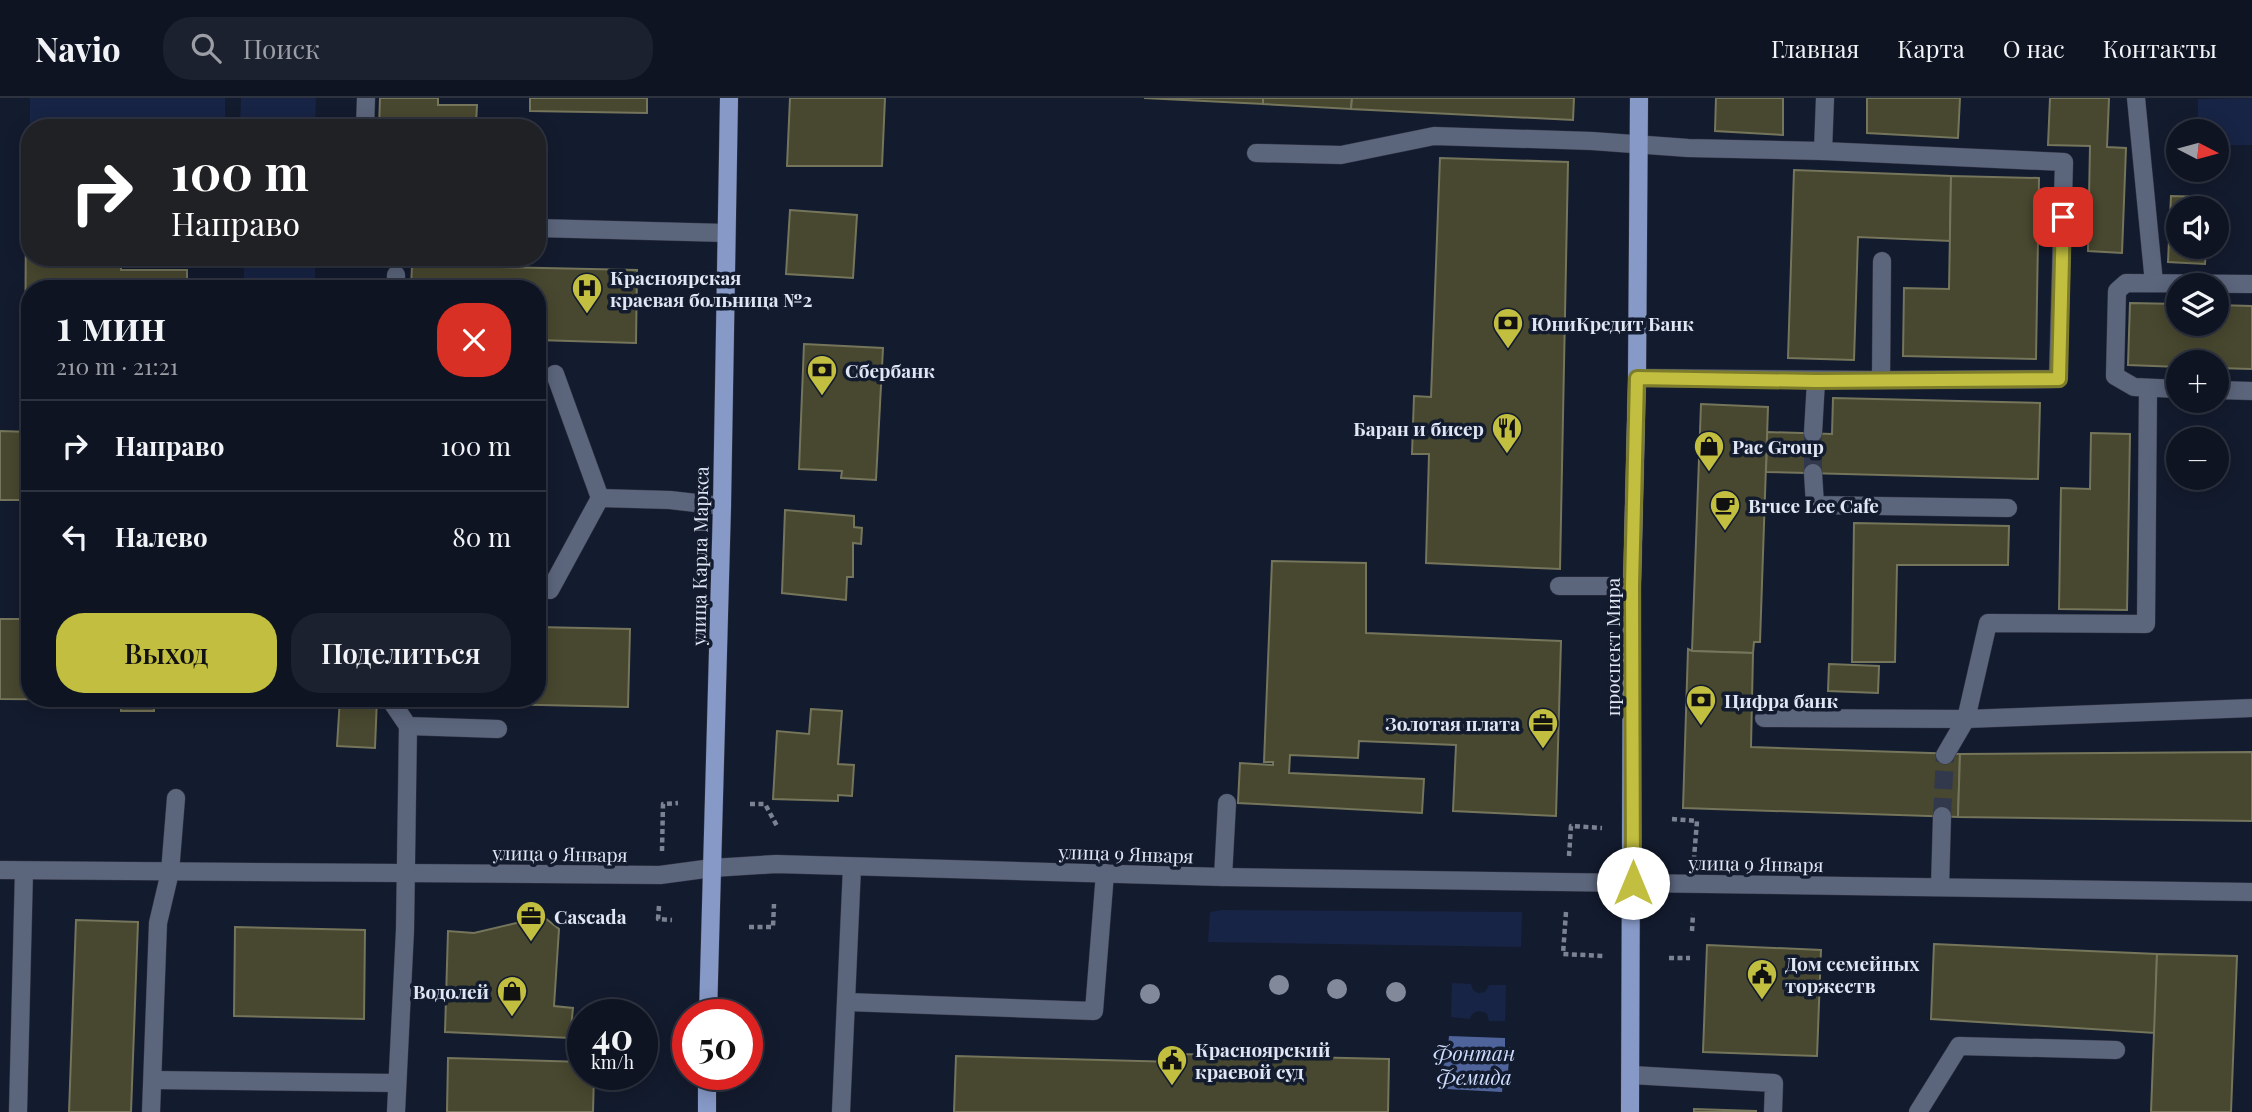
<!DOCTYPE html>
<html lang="ru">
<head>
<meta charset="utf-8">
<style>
  :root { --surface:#0e1422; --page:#1c212f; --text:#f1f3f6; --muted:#9b9ea5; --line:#2e3340; --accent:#c1be40 }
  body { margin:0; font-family:"Playfair Display",serif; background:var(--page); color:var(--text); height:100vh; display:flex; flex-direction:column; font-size:26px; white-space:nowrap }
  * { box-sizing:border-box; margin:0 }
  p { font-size:23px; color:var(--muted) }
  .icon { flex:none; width:38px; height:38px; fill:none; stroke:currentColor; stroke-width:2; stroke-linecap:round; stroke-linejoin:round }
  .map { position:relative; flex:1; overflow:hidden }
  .details { position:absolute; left:21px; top:182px; width:525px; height:427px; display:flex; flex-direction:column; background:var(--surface); border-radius:28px; box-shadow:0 4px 18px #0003,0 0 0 2px var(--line) }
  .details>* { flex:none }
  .guide { position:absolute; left:21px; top:21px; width:525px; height:147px; border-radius:28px; box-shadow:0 4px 18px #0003,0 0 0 2px var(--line); background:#202124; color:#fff; overflow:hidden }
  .needle { width:46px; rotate:96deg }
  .controls { position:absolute; left:2166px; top:21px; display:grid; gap:14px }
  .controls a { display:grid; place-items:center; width:63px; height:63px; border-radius:50%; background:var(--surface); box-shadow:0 4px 18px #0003,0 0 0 2px var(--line); font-size:35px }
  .speed { position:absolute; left:567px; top:901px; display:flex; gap:14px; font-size:35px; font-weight:700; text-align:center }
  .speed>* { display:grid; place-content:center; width:91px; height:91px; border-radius:50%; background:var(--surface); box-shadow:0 4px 18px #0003,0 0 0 2px var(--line); line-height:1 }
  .speed small { font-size:18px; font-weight:400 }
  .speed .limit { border:10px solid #d22; background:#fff; color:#111 }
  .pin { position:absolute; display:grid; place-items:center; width:60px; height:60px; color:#fff; margin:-30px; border-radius:14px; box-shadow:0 4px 10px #0006 }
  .me { position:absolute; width:77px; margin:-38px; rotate:0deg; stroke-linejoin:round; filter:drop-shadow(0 0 5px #0008) }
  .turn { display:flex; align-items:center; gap:24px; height:147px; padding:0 35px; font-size:32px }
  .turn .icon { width:91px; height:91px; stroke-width:2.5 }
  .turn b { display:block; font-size:49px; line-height:60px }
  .round { display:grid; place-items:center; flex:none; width:74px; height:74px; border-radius:28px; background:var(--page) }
  .overview { display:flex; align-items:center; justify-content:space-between; height:119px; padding:0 35px }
  h1 { font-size:42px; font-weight:600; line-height:52px }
  .action { display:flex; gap:14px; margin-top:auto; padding:14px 35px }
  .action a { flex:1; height:80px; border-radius:28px; background:var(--accent); color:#111; font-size:28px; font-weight:600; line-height:80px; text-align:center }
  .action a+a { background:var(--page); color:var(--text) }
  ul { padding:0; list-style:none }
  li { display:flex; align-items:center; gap:21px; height:91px; padding:0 35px; border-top:2px solid var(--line) }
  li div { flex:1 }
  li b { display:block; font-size:26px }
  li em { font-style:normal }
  header { display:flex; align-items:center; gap:42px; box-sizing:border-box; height:98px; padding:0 35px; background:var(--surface); border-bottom:2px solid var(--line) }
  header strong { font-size:33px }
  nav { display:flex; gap:38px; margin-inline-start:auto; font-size:24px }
  .search { width:490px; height:63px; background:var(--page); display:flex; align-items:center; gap:18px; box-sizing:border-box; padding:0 24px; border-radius:28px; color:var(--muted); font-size:26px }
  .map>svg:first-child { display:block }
  .green { fill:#182445 }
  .water { fill:#4f649b }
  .building { fill:#484830; stroke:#75755b; stroke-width:2 }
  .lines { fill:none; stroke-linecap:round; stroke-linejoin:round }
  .minor-tunnel { stroke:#32394c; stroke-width:18; stroke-dasharray:18 9; stroke-linecap:butt }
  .minor-casing { stroke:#333646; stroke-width:19 }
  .major-casing { stroke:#333646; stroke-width:19 }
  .path { stroke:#7b8292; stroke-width:4.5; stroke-dasharray:5 3.5; stroke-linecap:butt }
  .minor { stroke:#5b657c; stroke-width:18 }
  .major { stroke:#8699c7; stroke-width:18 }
  .tree { fill:#81899b }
  .route-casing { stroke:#7d7c2a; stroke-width:18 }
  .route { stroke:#c1be40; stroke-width:12 }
  .labels { text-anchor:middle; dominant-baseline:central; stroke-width:7; stroke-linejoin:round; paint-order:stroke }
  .poi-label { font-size:19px; font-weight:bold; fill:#e0e6f3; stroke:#131b2e; text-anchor:start }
  .street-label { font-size:19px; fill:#e0e6f3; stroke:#131b2e }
  .water-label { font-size:21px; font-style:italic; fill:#cedcfe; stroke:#131b2e }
</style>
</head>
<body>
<header>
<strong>Navio</strong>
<div class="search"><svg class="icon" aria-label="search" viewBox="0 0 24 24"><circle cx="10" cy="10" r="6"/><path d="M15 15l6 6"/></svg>Поиск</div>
<nav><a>Главная</a><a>Карта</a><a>О нас</a><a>Контакты</a></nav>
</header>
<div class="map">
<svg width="2252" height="1014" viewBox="0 0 2252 1014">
  <rect width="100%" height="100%" fill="#131b2e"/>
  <g class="green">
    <rect x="30" y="0" width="195" height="30"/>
    <path d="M241 0H316L315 30H240Z"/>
    <path d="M2250 0H2252V47H2217V33H2198V1Z"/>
    <rect x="244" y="159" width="71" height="22"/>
    <path d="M1222 812 1522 814 1521 849 1208 844 1210 814Z"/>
    <path d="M1452 885 1471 886 1473 892 1478 895 1485 894 1489 887H1506L1505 923H1489L1487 916C1480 911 1472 913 1470 921L1451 919Z"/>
  </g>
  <path class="water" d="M1449 938 1505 940V950L1510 949 1507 986 1503 985 1502 994 1446 991 1447 971H1439L1440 957 1447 958Z"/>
  <g class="building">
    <path d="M380 0H438V7H477L476 26 520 27V30H379Z"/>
    <path d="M530 0H647V15L530 13Z"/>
    <path d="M790 0H885L882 68H787Z"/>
    <path d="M1144 0H1263V6Z"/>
    <path d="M1263 0H1352L1351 11 1263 6Z"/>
    <path d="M1352 0H1574L1573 22 1351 11Z"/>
    <path d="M1716 0H1783V37L1715 33Z"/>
    <path d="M1867 0H1960L1958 40 1867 35Z"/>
    <path d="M2050 0H2109L2107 49 2126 50 2122 155 2088 153 2090 48 2048 47Z"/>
    <path d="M1440 60 1568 64 1560 471 1426 465 1429 356H1412L1414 298 1431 299Z"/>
    <path d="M1794 72 1951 78 1950 143 1858 139 1854 262 1788 260Z"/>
    <path d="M1951 78 2039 80 2036 261 1903 258 1904 190 1949 191Z"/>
    <path d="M2171 98 2208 99 2207 110H2179V149H2206L2205 166 2168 164Z"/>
    <path d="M26 105H30V159H121V172H187V191H30V297H25Z"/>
    <path d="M790 112 857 117 853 180 786 176Z"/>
    <path d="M412 167 637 172 636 245 537 242V191H411Z"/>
    <path d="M2130 205 2179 206V226H2217V207L2252 208V271L2217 270V264H2179V269L2128 267Z"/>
    <path d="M804 246 883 250 876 382 841 380 842 373 799 371Z"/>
    <path d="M1833 300 2040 305 2038 381 1766 374 1767 334 1832 336Z"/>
    <path d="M1701 306 1768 309 1760 544H1754L1753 555 1692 553Z"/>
    <path d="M0 333 30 334V402H0Z"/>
    <path d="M2091 335 2130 336 2127 512 2059 511 2061 390 2090 391Z"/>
    <path d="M785 412 854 418V429L862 430 861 446 853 445V479H847L846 502 782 495Z"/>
    <path d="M1854 425 2009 428 2008 467H1897L1895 564H1852Z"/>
    <path d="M1272 463 1366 465V535L1561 543 1556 718 1453 713 1456 647 1359 643 1358 660 1290 657 1289 675 1424 681 1422 715 1238 705 1240 665 1273 667V664H1264Z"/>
    <path d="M0 521H30V600H154V613H121V602L0 601Z"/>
    <path d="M537 529 630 531 628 609 402 604 403 600H537Z"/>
    <path d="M1688 551 1692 553 1753 555 1751 649 1960 656 1958 719 1683 710Z"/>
    <path d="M1829 566 1879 568 1878 595 1828 593Z"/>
    <path d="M340 600H377L375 650 337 648Z"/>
    <path d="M811 611 842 613 838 666 854 667 852 698 838 697V703L773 701 777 633 809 636Z"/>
    <path d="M2252 654V723L1958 719 1960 656Z"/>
    <path d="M537 820H545L559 831 554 908 573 910 570 940 445 934 448 833 474 835Z"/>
    <path d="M76 822 138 824 131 1014H69Z"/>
    <path d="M235 829 365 832 364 921 234 918Z"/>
    <path d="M1934 846 2157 856 2155 935 1931 921Z"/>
    <path d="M1707 847 1821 852 1817 958 1703 954Z"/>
    <path d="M2157 856 2237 858 2231 1014H2151Z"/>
    <path d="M1177 956 1389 961 1388 1014H954L956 958 1177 964Z"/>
    <path d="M448 960 583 964V976H594L593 1014H447Z"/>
    <path d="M1694 1011 1756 1013V1014H1694Z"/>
  </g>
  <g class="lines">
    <g class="minor-tunnel">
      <path d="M1813 375V335"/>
      <path d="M1942 718 1945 657"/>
    </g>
    <g class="minor-casing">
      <g id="minor">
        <path d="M2136 0 2154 185"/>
        <path d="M365 30 366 0"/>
        <path d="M1823 53 1825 0"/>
        <path d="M1256 55 1341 57 1434 38 1592 43 1688 50 1823 53 2064 64 2058 281 1881 282"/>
        <path d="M537 130 726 135"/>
        <path d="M396 191V177"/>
        <path d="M555 276 600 400"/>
        <path d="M1637 280 1881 282 1882 163"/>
        <path d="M2179 291 2134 289 2115 278 2117 193 2126 185 2252 186"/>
        <path d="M2217 292 2252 293"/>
        <path d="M1813 335 1816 283"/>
        <path d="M1813 375 1815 407 2008 410"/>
        <path d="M1559 488H1632"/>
        <path d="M550 492 600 400 670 402 722 408"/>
        <path d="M389 600 408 628 498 631"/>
        <path d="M1764 620 1966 621 2252 610"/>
        <path d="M1945 657 1966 621 1988 525 2146 526 2148 291"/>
        <path d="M0 772 660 777 712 770 776 766 1223 779 2252 794"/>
        <path d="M1223 779 1227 705"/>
        <path d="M1940 789 1942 718"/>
        <path d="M847 904 1094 913 1105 775"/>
        <path d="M1631 977 1774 985 1773 1014"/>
        <path d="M153 982 397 985"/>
        <path d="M18 1014 24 773"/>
        <path d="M151 1014 158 825 170 774 176 700"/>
        <path d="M396 1014 405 832 408 628"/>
        <path d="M841 1014 852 769"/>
        <path d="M1918 1014 1959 948 2116 952"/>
      </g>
    </g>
    <g class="major-casing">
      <g id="major">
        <path d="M708 917 722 408 729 0"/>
        <path d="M707 1014V976"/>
        <path d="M1630 1014 1632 488 1637 280 1639 0"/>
      </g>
    </g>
    <g class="path">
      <path d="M750 706H765L777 728"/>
      <path d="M1672 721 1697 723 1694 760"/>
      <path d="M662 753 663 706 678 705"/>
      <path d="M1569 758 1571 728 1602 730"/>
      <path d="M659 808 658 821 672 822"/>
      <path d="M1566 814 1563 856 1603 858"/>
      <path d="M749 829H773L774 806"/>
      <path d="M1692 833 1693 816"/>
      <path d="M1669 860H1690"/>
    </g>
    <use href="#minor" class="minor"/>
    <use href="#major" class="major"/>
  </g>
  <g class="tree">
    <circle cx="1279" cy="887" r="10"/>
    <circle cx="1337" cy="891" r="10"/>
    <circle cx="1396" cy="894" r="10"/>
    <circle cx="1150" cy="896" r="10"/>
  </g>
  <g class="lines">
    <g class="route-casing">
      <path id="route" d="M1633 785 1632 488 1637 280 1816 283 2059 281 2063 119"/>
    </g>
    <use href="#route" class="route"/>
  </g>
  <defs>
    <g id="hospital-pin" transform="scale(1.575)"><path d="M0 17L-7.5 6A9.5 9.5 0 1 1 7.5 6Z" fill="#c1be40" stroke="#131b2e"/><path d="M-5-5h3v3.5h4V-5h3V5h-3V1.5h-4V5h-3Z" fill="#111"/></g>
    <g id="bank-pin" transform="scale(1.575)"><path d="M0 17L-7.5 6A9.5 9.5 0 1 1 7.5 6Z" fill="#c1be40" stroke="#131b2e"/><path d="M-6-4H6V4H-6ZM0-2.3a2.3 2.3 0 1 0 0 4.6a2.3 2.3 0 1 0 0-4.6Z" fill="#111"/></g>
    <g id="restaurant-pin" transform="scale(1.575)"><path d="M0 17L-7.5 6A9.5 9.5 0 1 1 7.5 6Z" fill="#c1be40" stroke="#131b2e"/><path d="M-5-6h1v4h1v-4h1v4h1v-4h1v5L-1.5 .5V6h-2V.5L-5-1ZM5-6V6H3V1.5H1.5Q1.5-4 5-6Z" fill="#111"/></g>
    <g id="shop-pin" transform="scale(1.575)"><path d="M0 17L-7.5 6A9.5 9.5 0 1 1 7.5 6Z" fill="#c1be40" stroke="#131b2e"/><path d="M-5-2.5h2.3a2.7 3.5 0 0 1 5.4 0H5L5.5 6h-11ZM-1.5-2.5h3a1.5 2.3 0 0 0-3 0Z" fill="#111"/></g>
    <g id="cafe-pin" transform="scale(1.575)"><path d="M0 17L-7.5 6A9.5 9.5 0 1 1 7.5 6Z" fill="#c1be40" stroke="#131b2e"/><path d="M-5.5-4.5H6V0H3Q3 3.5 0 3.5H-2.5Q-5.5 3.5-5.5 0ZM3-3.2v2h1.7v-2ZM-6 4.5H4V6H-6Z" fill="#111"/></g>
    <g id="office-pin" transform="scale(1.575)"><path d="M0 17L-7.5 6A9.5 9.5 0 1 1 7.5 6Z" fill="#c1be40" stroke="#131b2e"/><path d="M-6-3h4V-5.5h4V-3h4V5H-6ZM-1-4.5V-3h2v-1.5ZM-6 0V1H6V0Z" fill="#111"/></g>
    <g id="civic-pin" transform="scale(1.575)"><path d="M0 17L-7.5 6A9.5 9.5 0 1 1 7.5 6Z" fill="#c1be40" stroke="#131b2e"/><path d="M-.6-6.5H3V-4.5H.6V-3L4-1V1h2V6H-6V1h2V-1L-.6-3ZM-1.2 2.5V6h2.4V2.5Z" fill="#111"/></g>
  </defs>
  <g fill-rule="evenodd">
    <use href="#hospital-pin" x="587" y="190"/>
    <use href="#bank-pin" x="1508" y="225"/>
    <use href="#bank-pin" x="822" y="272"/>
    <use href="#restaurant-pin" x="1507" y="330"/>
    <use href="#shop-pin" x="1709" y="348"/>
    <use href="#cafe-pin" x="1725" y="407"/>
    <use href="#bank-pin" x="1701" y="602"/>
    <use href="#office-pin" x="1543" y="625"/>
    <use href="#office-pin" x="531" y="818"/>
    <use href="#civic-pin" x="1762" y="876"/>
    <use href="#shop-pin" x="512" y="893"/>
    <use href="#civic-pin" x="1172" y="962"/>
  </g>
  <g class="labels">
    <g class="poi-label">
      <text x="610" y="179">Красноярская<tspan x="610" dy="22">краевая больница №2</tspan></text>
      <text x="1531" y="225">ЮниКредит Банк</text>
      <text x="845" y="272">Сбербанк</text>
      <text x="1484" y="330" text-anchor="end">Баран и бисер</text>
      <text x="1732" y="348">Pac Group</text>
      <text x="1748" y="407">Bruce Lee Cafe</text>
      <text x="1724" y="602">Цифра банк</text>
      <text x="1520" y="625" text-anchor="end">Золотая плата</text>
      <text x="554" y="818">Cascada</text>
      <text x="1785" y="865">Дом семейных<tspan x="1785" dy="22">торжеств</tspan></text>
      <text x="489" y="893" text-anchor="end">Водолей</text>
      <text x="1195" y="951">Красноярский<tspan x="1195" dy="22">краевой суд</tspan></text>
    </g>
    <g class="street-label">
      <text transform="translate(699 458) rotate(-89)">улица Карла Маркса</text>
      <text transform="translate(1612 549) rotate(-90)">проспект Мира</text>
      <text transform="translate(560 755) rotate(1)">улица 9 Января</text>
      <text transform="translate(1126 755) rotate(2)">улица 9 Января</text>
      <text transform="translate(1756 765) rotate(1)">улица 9 Января</text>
    </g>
    <g class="water-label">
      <text x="1474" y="954">Фонтан<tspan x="1474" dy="24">Фемида</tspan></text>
    </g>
  </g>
</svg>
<div class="controls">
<a><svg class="needle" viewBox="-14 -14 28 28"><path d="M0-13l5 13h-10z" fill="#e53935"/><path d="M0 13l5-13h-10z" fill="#9b9ea5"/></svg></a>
<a><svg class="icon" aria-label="sound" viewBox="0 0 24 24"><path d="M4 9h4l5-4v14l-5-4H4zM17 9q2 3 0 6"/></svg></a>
<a><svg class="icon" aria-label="layers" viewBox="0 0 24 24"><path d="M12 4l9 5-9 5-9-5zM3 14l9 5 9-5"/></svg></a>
<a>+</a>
<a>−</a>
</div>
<div class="speed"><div>40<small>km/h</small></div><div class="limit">50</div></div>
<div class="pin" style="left:2063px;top:119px;background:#d93025"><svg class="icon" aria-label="arrive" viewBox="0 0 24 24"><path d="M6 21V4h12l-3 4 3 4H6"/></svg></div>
<svg class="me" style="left:1633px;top:785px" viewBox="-20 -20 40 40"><circle r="19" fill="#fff"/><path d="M0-13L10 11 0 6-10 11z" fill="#c1be40"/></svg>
<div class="guide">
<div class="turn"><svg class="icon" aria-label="right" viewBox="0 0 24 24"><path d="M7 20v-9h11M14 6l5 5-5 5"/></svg><div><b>100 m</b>Направо</div></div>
</div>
<section class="details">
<div class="overview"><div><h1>1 мин</h1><p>210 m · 21:21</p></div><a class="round" style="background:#d93025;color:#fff"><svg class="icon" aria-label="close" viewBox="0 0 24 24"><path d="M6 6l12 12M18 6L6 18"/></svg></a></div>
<ul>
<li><svg class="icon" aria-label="right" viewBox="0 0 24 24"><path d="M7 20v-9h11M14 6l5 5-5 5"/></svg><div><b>Направо</b></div><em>100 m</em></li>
<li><svg class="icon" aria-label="left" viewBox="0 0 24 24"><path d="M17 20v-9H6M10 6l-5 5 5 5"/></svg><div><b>Налево</b></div><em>80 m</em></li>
</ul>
<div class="action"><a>Выход</a><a>Поделиться</a></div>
</section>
</div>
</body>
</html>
